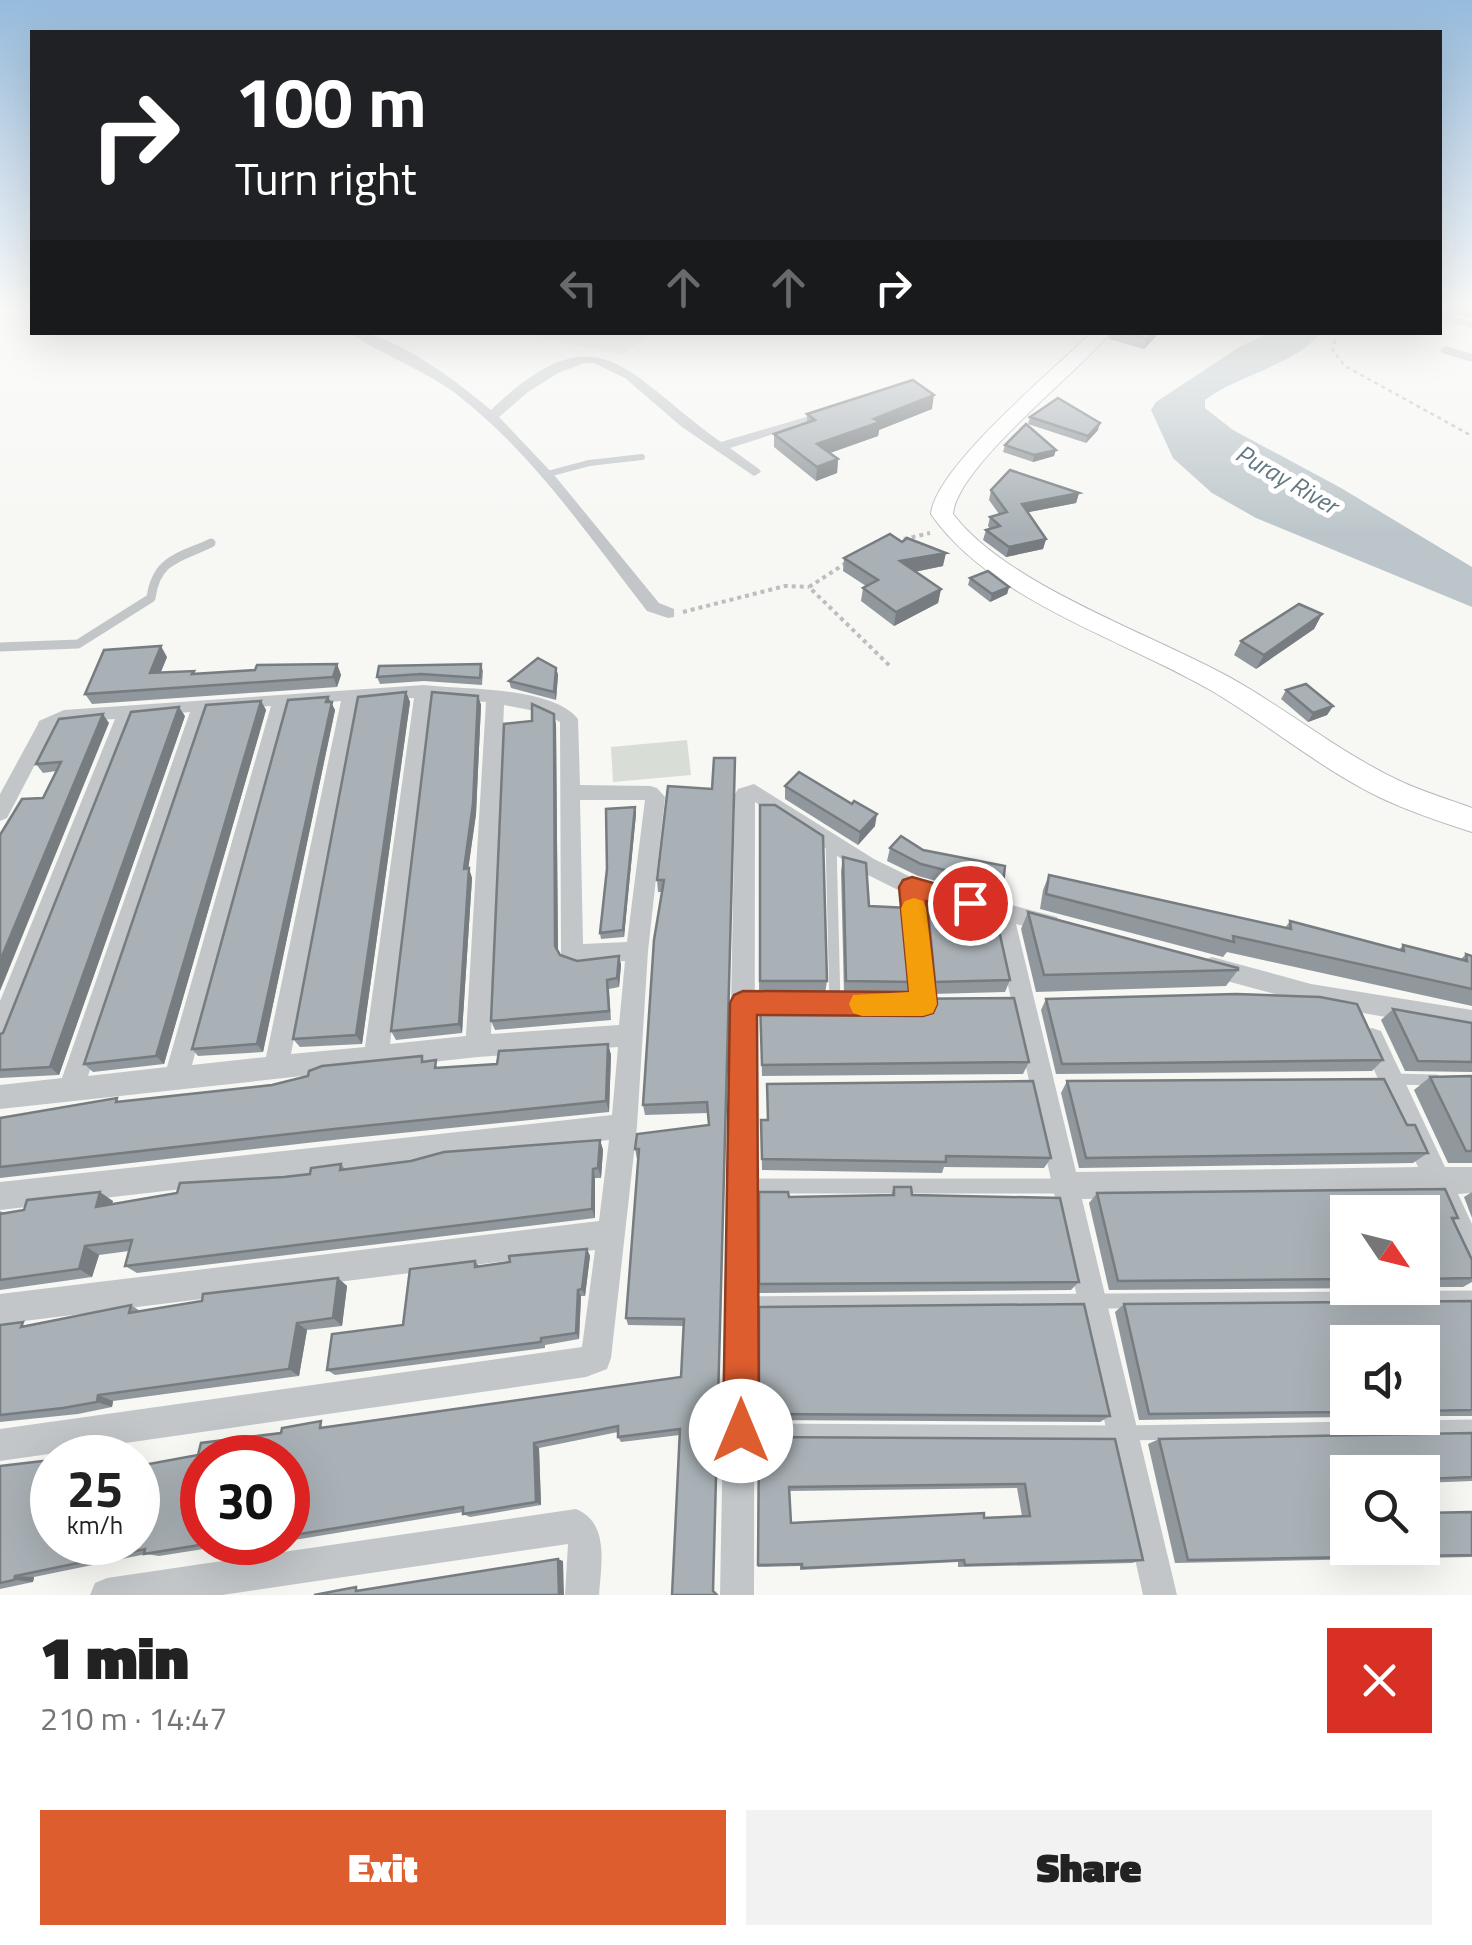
<!DOCTYPE html>
<html lang="en">
<head>
<meta charset="utf-8">
<style>
  :root { --surface:#fff; --page:#f2f2f2; --text:#222; --muted:#767676; --accent:#dd5d2e }
  body { margin:0; font-family:"Titillium Web",sans-serif; background:var(--page); color:var(--text); height:100vh; display:flex; flex-direction:column; font-size:38px; white-space:nowrap }
  * { box-sizing:border-box; margin:0 }
  p { font-size:32px; color:var(--muted) }
  .icon { flex:none; width:55px; height:55px; fill:none; stroke:currentColor; stroke-width:2; stroke-linecap:round; stroke-linejoin:round }
  .map { position:relative; height:1595px; overflow:hidden }
  .details { display:flex; flex-direction:column; background:var(--surface); flex:1 }
  .details>* { flex:none }
  .top-card { position:absolute; left:30px; top:30px; width:1412px; height:305px; border-radius:0px; box-shadow:0 10px 40px #0002; background:#202124; color:#fff; overflow:hidden }
  .needle { width:65px; rotate:125deg }
  .controls { position:absolute; left:1330px; top:1195px; display:grid; gap:20px }
  .controls a { display:grid; place-items:center; width:110px; height:110px; border-radius:0px; background:var(--surface); box-shadow:0 10px 40px #0002; font-size:50px }
  .speed { position:absolute; left:30px; top:1435px; display:flex; gap:20px; font-size:50px; font-weight:700; text-align:center }
  .speed>* { display:grid; place-content:center; width:130px; height:130px; border-radius:50%; background:var(--surface); box-shadow:0 10px 40px #0002; line-height:1 }
  .speed small { font-size:25px; font-weight:400 }
  .speed .limit { border:15px solid #d22; background:#fff; color:#111 }
  .pin { position:absolute; display:grid; place-items:center; width:85px; height:85px; color:#fff; margin:-42px; border:5px solid #fff; border-radius:50%; box-shadow:0 2px 10px #0007 }
  .me { position:absolute; width:110px; margin:-55px; rotate:0deg; stroke-linejoin:round; filter:drop-shadow(0 0 8px #0008) }
  .turn { display:flex; align-items:center; gap:35px; height:210px; padding:0 40px; font-size:45px }
  .turn .icon { width:130px; height:130px; stroke-width:2.5 }
  .turn b { display:block; font-size:70px; line-height:85px }
  .lanes { display:flex; align-items:center; height:95px; padding:0 40px; background:#0003; justify-content:center; gap:50px; direction:ltr }
  .lanes .off { opacity:.35 }
  .round { display:grid; place-items:center; flex:none; width:105px; height:105px; border-radius:0px; background:var(--page) }
  .headline { display:flex; align-items:center; justify-content:space-between; height:170px; padding:0 40px }
  h1 { font-size:60px; font-weight:800; line-height:75px }
  .button { display:flex; gap:20px; margin-top:auto; padding:20px 40px }
  .button a { flex:1; height:115px; border-radius:0px; background:var(--accent); color:#fff; font-size:40px; font-weight:800; line-height:115px; text-align:center }
  .button a+a { background:var(--page); color:var(--text) }
  .map>svg:first-child { display:block }
  .built { fill:#e7e9e7 }
  .green { fill:#d8ded5 }
  .water { fill:#bcc6ca }
  .lines { fill:none; stroke-linecap:round; stroke-linejoin:round }
  .secondary-casing { stroke:#b7bbc0; stroke-width:2 }
  .path-far1 { stroke:#bcbec0; stroke-width:2.5; stroke-dasharray:4 4; stroke-linecap:butt }
  .path { stroke:#bcbec0; stroke-width:4; stroke-dasharray:4 4; stroke-linecap:butt }
  .lane-far3 { stroke:#c2c6c9; stroke-width:6 }
  .lane-far2 { stroke:#c2c6c9; stroke-width:9 }
  .lane-far1 { stroke:#c2c6c9; stroke-width:11 }
  .lane { stroke:#c2c6c9; stroke-width:15 }
  .street { fill:#c2c6c9; fill-rule:evenodd }
  .secondary { fill:#fff; fill-rule:evenodd }
  .wall { fill:#91989d; fill-rule:evenodd }
  .shaded-wall { fill:#767c7f }
  .building { fill:#a9b1b6; stroke:#767c7f; stroke-width:2.5; fill-rule:evenodd }
  .route { fill:#dd5d2e; stroke:#903c1e; stroke-width:2.5 }
  .slow { fill:#f59e0b }
  .labels { text-anchor:middle; dominant-baseline:central; stroke-width:10; stroke-linejoin:round; paint-order:stroke }
  .far-water-label { font-size:25px; font-style:italic; fill:#637780; stroke:#fff }
</style>
</head>
<body>
<div class="map">
<svg width="1472" height="1595" viewBox="0 0 1472 1595">
  <rect width="100%" height="100%" fill="#f7f7f4"/>
  <path class="built" d="M522 333H651L622 355Z"/>
  <path class="green" d="M687 740 691 775 613 782 611 747Z"/>
  <path class="water" d="M1269 333H1321C1291 367 1240 374 1205 400V408L1233 430 1341 488 1472 567V607L1256 518 1212 493 1173 458 1151 410 1156 402 1241 346Z"/>
  <g class="lines">
    <g class="secondary-casing">
      <path id="secondary" d="M1092 332H1111C1077 374 957 466 953 514 1007 585 1149 633 1229 677 1287 709 1340 753 1400 781 1423 792 1448 799 1472 808V832C1441 822 1408 811 1379 797 1321 769 1268 724 1212 691 1123 639 990 600 931 514 935 467 1055 369 1092 332Z"/>
    </g>
    <path class="path-far1" d="M1336 332 1333 351 1345 366 1472 436"/>
    <g class="path">
      <path d="M896 541 930 533"/>
      <path d="M846 563 809 587 892 668"/>
      <path d="M683 612 785 586 809 587"/>
    </g>
    <path class="lane-far3" d="M544 475 589 463 642 457"/>
    <path class="lane-far2" d="M0 647 78 644 151 598C156 559 179 558 211 543"/>
    <g class="lane-far1">
      <path d="M831 842 835 1004"/>
      <path d="M912 887 923 1004"/>
      <path d="M1393 1079 1436 1080"/>
    </g>
    <g class="lane">
      <path d="M742 1186H1065"/>
      <path d="M743 1304 1472 1298"/>
      <path d="M742 1431 1123 1433 1472 1427"/>
    </g>
    <g class="street">
      <path d="M1440 312 1472 321V328L1440 319Z"/>
      <path d="M349 332C394 332 456 381 491 410 600 305 628 377 721 442L833 409 840 413 730 448 759 469 761 472 754 476 682 427 625 378 594 363H584L558 373 528 392 499 417 555 476 659 603 674 609V617L668 618 647 611C588 535 530 450 455 393 421 368 381 355 349 332Z"/>
      <path d="M1446 346 1472 354V362L1442 353 1440 350Z"/>
      <path d="M424 685C464 690 552 686 578 719L580 785 650 786 657 788 665 797 648 951 637 1126 611 1358 607 1369 586 1377 0 1461V1429L582 1347 595 1250 0 1324V1294L599 1221 609 1140 0 1210V1182L612 1115 618 1047 478 1057 0 1109V1085L62 1078 190 712 134 717 12 1031 9 1039 0 1042V1001L115 719 68 722 53 730 7 818 0 821V794L37 726 39 721 64 710ZM414 698 365 1047 291 1054 359 700ZM432 698 486 702 466 1036 390 1044ZM341 701 266 1057 192 1065 289 705ZM504 705 540 712 560 722 561 954 564 961 572 964 625 961 619 1025 491 1034ZM271 706 167 1067 88 1076 209 711ZM580 800H645L627 942 583 944Z"/>
      <path d="M754 784 874 859 917 880 1057 917 1060 924 1057 931 1049 933 1016 924 1076 1172 1418 1167 1360 1039 1363 1031 1372 1028 1381 1031 1445 1167H1472V1193L1458 1194 1472 1224V1269L1462 1265 1430 1194 1082 1199 1177 1595H1143L993 918 904 893 860 871 755 802 754 1595H720L735 794 738 789Z"/>
      <path d="M1212 957 1311 984 1472 1010V1032L1311 1004 1212 977 1204 974 1200 967 1204 960Z"/>
      <path d="M576 1509C610 1523 601 1565 599 1595H565L568 1544 222 1595H90L95 1583 107 1578Z"/>
    </g>
    <use href="#secondary" class="secondary"/>
  </g>
  <g class="wall">
    <path d="M1440 309H1472V318L1440 311Z"/>
    <path d="M1111 332H1160L1144 349 1109 339Z"/>
    <path d="M932 409 879 430 878 436 829 453 838 459 837 473 816 481 774 447V434L807 422V414Z"/>
    <path d="M1030 417 1098 430 1086 443 1028 424Z"/>
    <path d="M1005 445 1054 456 1033 462 1003 452Z"/>
    <path d="M991 490 1079 493 1076 503 1028 512 1046 539 1043 549 1006 557 983 540 986 530 990 529 988 526 990 517 999 514 989 500Z"/>
    <path d="M844 558 943 566 915 572 941 589 938 603 894 626 861 601 863 588 866 586 843 571Z"/>
    <path d="M970 578 1009 587 1007 594 990 602 968 585Z"/>
    <path d="M1322 614 1314 629 1256 669 1234 655 1241 641Z"/>
    <path d="M167 657 161 672 195 674 337 664 341 675 337 687 92 704 85 694Z"/>
    <path d="M481 664 483 671 482 685 424 681 380 684 377 677Z"/>
    <path d="M556 668 558 675 556 700 511 688 509 681Z"/>
    <path d="M1286 690 1333 706 1327 715 1308 722 1281 699Z"/>
    <path d="M406 692 410 702 362 1044 300 1047 293 1039Z"/>
    <path d="M478 696 481 705 476 814 468 868 472 878 462 1033 396 1040 391 1031Z"/>
    <path d="M328 697 335 710 263 1052 198 1056 192 1049Z"/>
    <path d="M261 701 266 710 164 1064 93 1072 84 1064Z"/>
    <path d="M185 716 59 1075 0 1078V1034L3 1033Z"/>
    <path d="M109 723 43 798 56 771 43 773 36 764Z"/>
    <path d="M556 724 558 950 560 955 577 961 619 956 621 965 619 987 609 989 611 1020 495 1030 491 1021Z"/>
    <path d="M785 786 852 804 875 826 858 845 785 799Z"/>
    <path d="M712 789 713 1591 672 1595 680 1435 621 1442 618 1437V1432L539 1448 541 1505 470 1517 463 1514V1512L288 1541V1458L202 1542H248L159 1556 146 1554 34 1577 33 1582 0 1589V1466L52 1542H138L198 1455 330 1426 681 1377 684 1326 628 1325 626 1318 638 1159H637L635 1149 709 1125 708 1113 645 1115 643 1105 662 892H658L657 880Z"/>
    <path d="M760 805 827 981 825 994H759Z"/>
    <path d="M635 807 636 814 624 937 601 939 600 933Z"/>
    <path d="M890 848 1003 885 998 898 918 876 887 861Z"/>
    <path d="M843 857 869 906 916 982 913 995 844 994 841 871Z"/>
    <path d="M1049 875 1285 928 1290 921 1399 950 1403 945 1461 959 1466 954 1472 956V1006L1227 952 1223 957 1040 909 1043 890Z"/>
    <path d="M926 889 1010 980 1005 992 932 994 923 902Z"/>
    <path d="M1028 912 1238 970 1226 986 1036 992 1021 929Z"/>
    <path d="M1046 999 1383 1060 1372 1071 1056 1074 1041 1010Z"/>
    <path d="M760 1000 1029 1062 1023 1074 762 1076Z"/>
    <path d="M1393 1009 1472 1023V1072L1405 1071 1381 1020Z"/>
    <path d="M608 1044 611 1055 609 1112 342 1139 0 1178V1118L121 1101 272 1085 425 1062 440 1068 497 1064Z"/>
    <path d="M1472 1076V1163H1448L1414 1090 1430 1077Z"/>
    <path d="M1067 1081 1407 1125 1428 1153 1413 1163 1079 1168 1061 1093Z"/>
    <path d="M767 1084 1051 1158 1044 1168 944 1167 942 1173 762 1170 761 1120H767Z"/>
    <path d="M600 1140 603 1150 601 1178H595V1218L137 1273 125 1266 129 1251 99 1255 92 1277 0 1290V1211L4 1213 113 1201 112 1204 310 1174 341 1164 345 1169Z"/>
    <path d="M894 1187 912 1195 1079 1282 1071 1290 759 1293V1192L789 1197 891 1195Z"/>
    <path d="M1445 1189 1458 1218 1453 1221 1472 1260V1282L1463 1287H1422V1212H1348V1288H1381L1109 1290 1089 1203 1097 1193Z"/>
    <path d="M1472 1192V1218L1464 1197Z"/>
    <path d="M587 1249 590 1256 585 1296H581L579 1339 545 1345V1348L335 1375 327 1370 403 1325 475 1261 479 1266Z"/>
    <path d="M338 1278 347 1286 342 1326 307 1330 299 1376 113 1401 112 1407 78 1414 0 1422V1325H29L131 1305 140 1311Z"/>
    <path d="M1472 1301V1416H1422V1342H1348V1417L1139 1420 1115 1312 1124 1304Z"/>
    <path d="M759 1307 1110 1416 1100 1422 758 1420Z"/>
    <path d="M1472 1433V1481L1422 1483V1472H1348V1548L1472 1512V1557L1175 1563 1148 1444 1159 1439Z"/>
    <path d="M1115 1439 1143 1560 1132 1563 958 1567V1562L800 1570V1566L758 1567V1442ZM1017 1488 1022 1516 791 1523 790 1491Z"/>
  </g>
  <g class="shaded-wall">
    <path d="M1153 332H1160L1144 349 1147 339Z"/>
    <path d="M934 395 932 409 879 430 878 436 816 458 817 444 874 419Z"/>
    <path d="M1100 423 1098 430 1086 443 1088 436Z"/>
    <path d="M1056 450 1054 456 1033 462 1034 455Z"/>
    <path d="M838 459 837 473 816 481 817 467Z"/>
    <path d="M1079 493 1076 503 1019 514 1022 504Z"/>
    <path d="M1046 539 1043 549 1006 557 1009 547Z"/>
    <path d="M946 553 943 566 898 575 900 561Z"/>
    <path d="M1009 587 1007 594 990 602 992 594Z"/>
    <path d="M941 589 938 603 894 626 896 612Z"/>
    <path d="M1322 614 1314 629 1256 669 1264 655Z"/>
    <path d="M161 646 167 657 156 683 150 673Z"/>
    <path d="M337 664 341 675 337 687 333 677Z"/>
    <path d="M556 668 558 675 556 700 554 692Z"/>
    <path d="M406 692 410 702 362 1044 356 1035Z"/>
    <path d="M478 696 481 705 476 814 467 878 464 869Z"/>
    <path d="M328 697 335 710 263 1052 257 1044Z"/>
    <path d="M261 701 266 710 164 1064 156 1056Z"/>
    <path d="M1333 706 1327 715 1308 722 1313 713Z"/>
    <path d="M179 707 185 716 59 1075 50 1067Z"/>
    <path d="M103 714 109 723 0 991V961Z"/>
    <path d="M554 714 556 724 558 955 555 946Z"/>
    <path d="M635 807 636 814 624 937 623 930Z"/>
    <path d="M877 814 875 826 858 845 860 832Z"/>
    <path d="M469 868 472 878 462 1033 459 1024Z"/>
    <path d="M619 956 621 965 619 987 617 978Z"/>
    <path d="M608 1044 611 1055 609 1112 606 1101Z"/>
    <path d="M600 1140 603 1150 601 1178 598 1168Z"/>
    <path d="M593 1169 595 1178V1218L592 1209Z"/>
    <path d="M100 1192 113 1201 108 1216 96 1207Z"/>
    <path d="M85 1246 99 1255 92 1277 79 1269Z"/>
    <path d="M587 1249 590 1256 585 1296 582 1289Z"/>
    <path d="M338 1278 347 1286 342 1326 333 1318Z"/>
    <path d="M578 1290 581 1296 579 1339 576 1333Z"/>
    <path d="M297 1323 307 1330 299 1376 289 1369Z"/>
    <path d="M98 1395 113 1401 112 1407 97 1402Z"/>
    <path d="M534 1443 539 1448 541 1505 536 1502Z"/>
    <path d="M558 1559 563 1561 564 1595H559Z"/>
    <path d="M15 1576 34 1577 33 1582 14 1580Z"/>
  </g>
  <g class="building">
    <path d="M1124 332H1153L1147 339Z"/>
    <path d="M913 380 934 395 874 419 880 422 817 444 838 459 817 467 774 434 815 420 807 414Z"/>
    <path d="M1058 398 1100 423 1088 436 1030 417Z"/>
    <path d="M1026 424 1056 450 1034 455 1005 445Z"/>
    <path d="M1010 470 1079 493 1022 504 1046 539 1009 547 986 530 1000 526 990 517 1007 512 991 490Z"/>
    <path d="M890 534 902 542 907 538 946 553 900 561 941 589 896 612 863 588 878 580 844 558Z"/>
    <path d="M988 571 1009 587 992 594 970 578Z"/>
    <path d="M1299 604 1322 614 1264 655 1241 641Z"/>
    <path d="M161 646 150 673 194 671 192 674 255 670 257 665 337 664 333 677 85 694 104 650Z"/>
    <path d="M538 658 556 668 554 692 509 681Z"/>
    <path d="M481 664 480 678 421 674 377 677 379 666Z"/>
    <path d="M1306 684 1333 706 1313 713 1286 690Z"/>
    <path d="M406 692 356 1035 293 1039 358 697Z"/>
    <path d="M432 692 478 696 473 804 464 869 469 868 459 1024 391 1031Z"/>
    <path d="M328 697 326 702H332L257 1044 192 1049 288 700Z"/>
    <path d="M261 701 156 1056 84 1064 206 705Z"/>
    <path d="M532 704 554 714 555 946 560 955 577 961 619 956 617 978 607 980 609 1011 491 1021 504 724 532 721Z"/>
    <path d="M179 707 50 1067 0 1070V1034L3 1033 131 712Z"/>
    <path d="M103 714 0 961V835L22 799 43 798 61 762 36 764 59 719Z"/>
    <path d="M714 758H735L713 1591 717 1595H672L680 1429 618 1437V1426L534 1443 536 1502 463 1514V1507L288 1536V1458H202V1542H218L144 1554 145 1549 15 1576 14 1580 0 1583V1466L52 1460V1542H138V1466L198 1455 201 1443 281 1433 282 1428 321 1421 320 1428 681 1377 684 1319 626 1318 639 1149H635L637 1134 709 1125 707 1102 643 1105 654 940 664 880H657L668 786 712 789Z"/>
    <path d="M799 772 852 804 854 801 877 814 860 832 785 786Z"/>
    <path d="M760 805H775L823 836 827 981H760Z"/>
    <path d="M635 807 623 930 600 933 607 869 606 809Z"/>
    <path d="M901 836 923 850 1005 866 1003 885 921 864 890 848Z"/>
    <path d="M843 857 866 863 869 906 909 908 916 982 846 981Z"/>
    <path d="M1049 875 1291 929 1290 921 1404 951 1403 945 1467 961 1466 954 1472 956V989L1233 936 1234 942 1046 894Z"/>
    <path d="M926 889 994 908 1010 980 935 982Z"/>
    <path d="M1028 912 1238 968V970L1044 975Z"/>
    <path d="M1236 994 1320 997 1357 1004 1383 1060 1062 1064 1046 999Z"/>
    <path d="M1014 998 1029 1062 762 1065 760 1000Z"/>
    <path d="M1393 1009 1472 1023V1062L1418 1061Z"/>
    <path d="M608 1044 606 1101 334 1129 0 1167V1118L117 1098 116 1102 272 1085 308 1076 309 1071 322 1066 422 1056V1062L436 1060 435 1068 497 1064 499 1051Z"/>
    <path d="M1472 1076V1151H1466L1430 1077Z"/>
    <path d="M1384 1079 1407 1125H1415L1428 1153 1086 1158 1067 1081Z"/>
    <path d="M1033 1081 1051 1158 946 1156V1162L762 1159 761 1120H768L767 1084Z"/>
    <path d="M600 1140 598 1168 593 1169 592 1209 125 1266 132 1240 85 1246 79 1269 0 1280V1214L24 1210 27 1200 100 1192 96 1207 177 1193 180 1183 284 1177 310 1174 311 1168 341 1164 340 1170 411 1161 444 1152Z"/>
    <path d="M894 1187H911L912 1195 1060 1198 1079 1282 759 1284V1192H788L789 1197 894 1195Z"/>
    <path d="M1445 1189 1458 1218H1452L1472 1260V1278L1422 1279V1212H1348V1279L1118 1281 1097 1193Z"/>
    <path d="M587 1249 582 1289 578 1290 576 1333 541 1338V1342L327 1370 332 1334 403 1325 410 1269 475 1261V1267L510 1262 509 1256Z"/>
    <path d="M338 1278 333 1318 297 1323 289 1369 98 1395 97 1402 63 1408 0 1415V1325L23 1322 21 1327 131 1305 129 1313 202 1301 203 1294Z"/>
    <path d="M1472 1301V1410L1422 1411V1342H1348V1412L1149 1414 1124 1304Z"/>
    <path d="M1084 1304 1110 1416 759 1414V1307Z"/>
    <path d="M1472 1433V1477L1422 1479V1472H1348V1548H1422V1513L1472 1512V1555L1188 1560 1159 1439Z"/>
    <path d="M759 1437 1115 1439 1143 1560 965 1565 964 1560 802 1568V1564L758 1565ZM1025 1484 1030 1516 984 1518V1513L791 1523 789 1487Z"/>
    <path d="M558 1559 559 1595H314L356 1587V1591Z"/>
  </g>
  <linearGradient id="sky" x2="0" y2="1"><stop stop-color="#96bbdc"/><stop offset="0.58" stop-color="#fbfbfa"/><stop offset="1" stop-color="#fbfbfa" stop-opacity="0"/></linearGradient>
  <rect width="1472" height="533" fill="url(#sky)"/>
  <path class="route" d="M912 877 979 896 983 903 979 910 970 913 926 901 937 1004 933 1013 923 1016 757 1015 759 1431 754 1444 741 1449 729 1444 723 1431 730 1003 734 995 743 991 909 992 899 887 903 880Z"/>
  <path class="slow" d="M914 898 923 901 926 908 937 1004 933 1013 923 1016H862L853 1013 849 1004 853 995 909 992 901 908 905 901Z"/>
  <g class="labels">
    <g class="far-water-label">
      <text transform="translate(1287 479) rotate(30)">Puray River</text>
    </g>
  </g>
</svg>
<div class="controls">
<a><svg class="needle" viewBox="-14 -14 28 28"><path d="M0-13l5 13h-10z" fill="#e53935"/><path d="M0 13l5-13h-10z" fill="#767676"/></svg></a>
<a><svg class="icon" aria-label="sound" viewBox="0 0 24 24"><path d="M4 9h4l5-4v14l-5-4H4zM17 9q2 3 0 6"/></svg></a>
<a><svg class="icon" aria-label="search" viewBox="0 0 24 24"><circle cx="10" cy="10" r="6"/><path d="M15 15l6 6"/></svg></a>
</div>
<div class="speed"><div>25<small>km/h</small></div><div class="limit">30</div></div>
<div class="pin" style="left:970px;top:903px;background:#d93025"><svg class="icon" aria-label="arrive" viewBox="0 0 24 24"><path d="M6 21V4h12l-3 4 3 4H6"/></svg></div>
<svg class="me" style="left:741px;top:1431px" viewBox="-20 -20 40 40"><circle r="19" fill="#fff"/><path d="M0-13L10 11 0 6-10 11z" fill="#dd5d2e"/></svg>
<div class="top-card">
<div class="turn"><svg class="icon" aria-label="right" viewBox="0 0 24 24"><path d="M7 20v-9h11M14 6l5 5-5 5"/></svg><div><b>100 m</b>Turn right</div></div>
<div class="lanes"><svg class="icon off" aria-label="left" viewBox="0 0 24 24"><path d="M17 20v-9H6M10 6l-5 5 5 5"/></svg><svg class="icon off" aria-label="ahead" viewBox="0 0 24 24"><path d="M12 20V5M6 11l6-6 6 6"/></svg><svg class="icon off" aria-label="ahead" viewBox="0 0 24 24"><path d="M12 20V5M6 11l6-6 6 6"/></svg><svg class="icon" aria-label="right" viewBox="0 0 24 24"><path d="M7 20v-9h11M14 6l5 5-5 5"/></svg></div>
</div>
</div>
<section class="details">
<div class="headline"><div><h1>1 min</h1><p>210 m · 14:47</p></div><a class="round" style="background:#d93025;color:#fff"><svg class="icon" aria-label="close" viewBox="0 0 24 24"><path d="M6 6l12 12M18 6L6 18"/></svg></a></div>
<div class="button"><a>Exit</a><a>Share</a></div>
</section>
</body>
</html>
